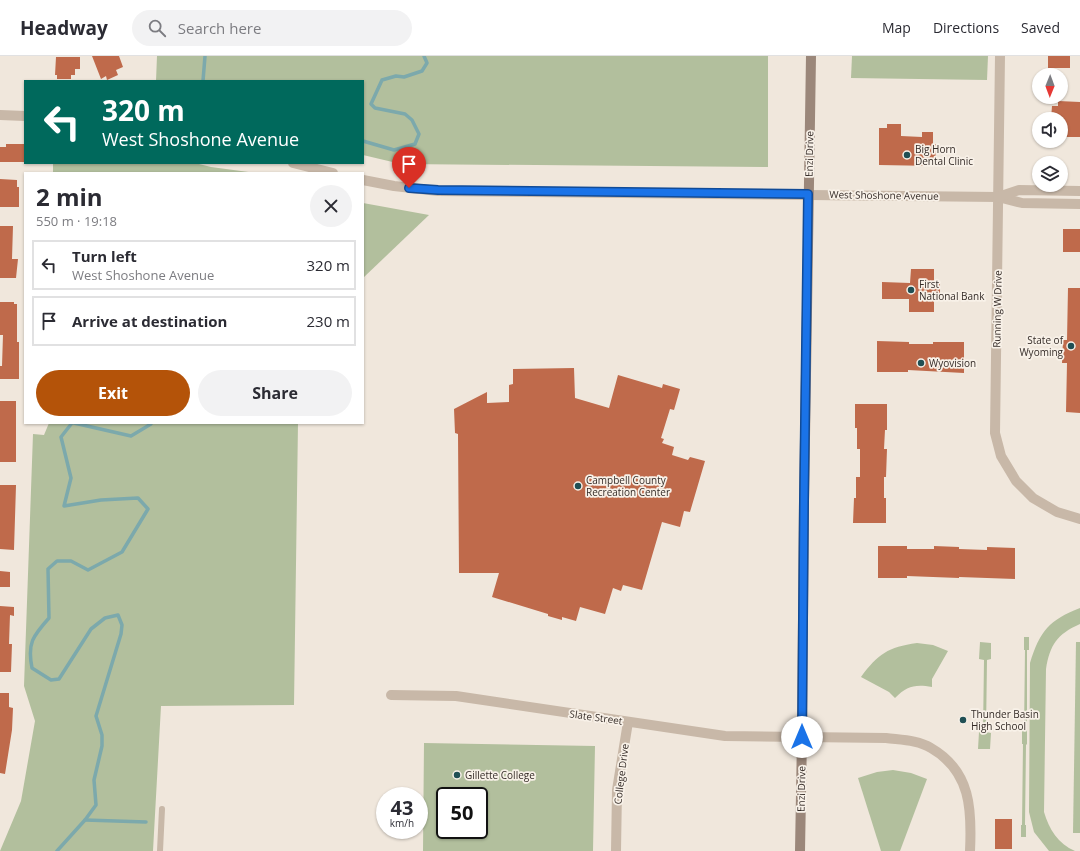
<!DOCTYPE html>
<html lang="en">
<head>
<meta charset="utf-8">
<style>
  :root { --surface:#fff; --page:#f2f2f3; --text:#2b2b33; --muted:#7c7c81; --line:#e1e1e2; --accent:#b45309 }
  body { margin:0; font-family:"Open Sans",sans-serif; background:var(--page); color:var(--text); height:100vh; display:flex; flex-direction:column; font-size:15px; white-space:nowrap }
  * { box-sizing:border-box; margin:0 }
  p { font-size:13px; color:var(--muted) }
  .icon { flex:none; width:22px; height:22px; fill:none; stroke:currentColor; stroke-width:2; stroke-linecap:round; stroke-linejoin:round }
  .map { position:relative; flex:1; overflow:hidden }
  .sheet { position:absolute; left:24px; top:116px; width:340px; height:252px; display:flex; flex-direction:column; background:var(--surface); border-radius:0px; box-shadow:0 1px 3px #0004 }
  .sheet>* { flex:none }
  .guide { position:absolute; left:24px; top:24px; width:340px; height:84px; border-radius:0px; box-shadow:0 1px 3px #0004; background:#00695c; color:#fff; overflow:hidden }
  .needle { width:26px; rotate:181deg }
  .buttons { position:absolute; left:1032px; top:12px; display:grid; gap:8px }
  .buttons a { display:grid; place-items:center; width:36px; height:36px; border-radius:50%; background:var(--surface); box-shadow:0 1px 3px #0004; font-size:20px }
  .speed { position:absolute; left:376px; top:731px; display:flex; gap:8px; font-size:20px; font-weight:700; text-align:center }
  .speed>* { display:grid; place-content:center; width:52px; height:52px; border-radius:50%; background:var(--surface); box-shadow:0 1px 3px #0004; line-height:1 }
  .speed small { font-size:10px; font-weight:400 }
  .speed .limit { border:2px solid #111; border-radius:6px; background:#fff; color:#111 }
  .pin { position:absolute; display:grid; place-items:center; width:34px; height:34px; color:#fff; margin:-41px -17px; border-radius:50% 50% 50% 0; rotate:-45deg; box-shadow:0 0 4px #0007 }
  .pin .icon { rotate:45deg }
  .me { position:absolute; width:44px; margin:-22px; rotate:0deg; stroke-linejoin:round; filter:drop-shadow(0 0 3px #0008) }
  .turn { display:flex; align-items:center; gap:14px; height:84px; padding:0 12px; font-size:18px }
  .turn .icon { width:52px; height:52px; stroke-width:2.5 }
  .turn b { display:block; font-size:28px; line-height:34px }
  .round { display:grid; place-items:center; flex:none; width:42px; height:42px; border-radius:21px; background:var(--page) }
  .headline { display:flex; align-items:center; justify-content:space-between; height:68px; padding:0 12px }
  h1 { font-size:24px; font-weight:700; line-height:30px }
  .button { display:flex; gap:8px; margin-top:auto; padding:8px 12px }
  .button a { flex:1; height:46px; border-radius:24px; background:var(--accent); color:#fff; font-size:16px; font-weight:700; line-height:46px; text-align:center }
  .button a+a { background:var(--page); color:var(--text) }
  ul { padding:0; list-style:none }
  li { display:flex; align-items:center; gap:12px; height:50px; margin:0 8px 6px; padding:0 4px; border:2px solid var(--line); border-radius:0px }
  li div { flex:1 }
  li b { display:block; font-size:15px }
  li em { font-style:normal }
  header { display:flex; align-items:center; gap:24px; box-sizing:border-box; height:56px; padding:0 20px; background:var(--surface); border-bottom:1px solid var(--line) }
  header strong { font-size:19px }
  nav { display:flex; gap:22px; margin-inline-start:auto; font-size:14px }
  .search { width:280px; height:36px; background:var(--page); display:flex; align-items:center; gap:10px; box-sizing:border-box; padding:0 14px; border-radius:22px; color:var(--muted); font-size:15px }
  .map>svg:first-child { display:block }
  .green { fill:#b2bf9d; fill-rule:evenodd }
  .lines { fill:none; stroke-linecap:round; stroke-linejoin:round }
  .stream { stroke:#7ca9ac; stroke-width:3.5 }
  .building { fill:#bf6a4b }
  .service { stroke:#c8b8a8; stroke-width:6 }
  .minor { stroke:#c8b8a8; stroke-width:10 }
  .tertiary { stroke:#c8b8a8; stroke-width:10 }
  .secondary { stroke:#9b877a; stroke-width:10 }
  .route-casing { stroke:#114b97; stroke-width:10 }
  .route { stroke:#1a73e8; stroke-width:7 }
  .poi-dot { fill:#204f54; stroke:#f8f1e8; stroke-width:1.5 }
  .labels { text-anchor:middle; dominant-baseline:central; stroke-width:3.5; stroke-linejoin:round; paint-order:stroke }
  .poi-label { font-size:10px; fill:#352c28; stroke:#f8f1e8; text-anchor:start }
  .street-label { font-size:10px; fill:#352c28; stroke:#f8f1e8 }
</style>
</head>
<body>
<header>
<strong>Headway</strong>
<div class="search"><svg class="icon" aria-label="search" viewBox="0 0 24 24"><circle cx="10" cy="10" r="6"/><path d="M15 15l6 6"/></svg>Search here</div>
<nav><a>Map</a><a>Directions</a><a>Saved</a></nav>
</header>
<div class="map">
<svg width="1080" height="795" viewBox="0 0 1080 795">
  <rect width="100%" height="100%" fill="#f0e7dc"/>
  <g class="green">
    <path d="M157 0H768V111L401 108 363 99V25H156Z"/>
    <path d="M852 0H988L987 24 851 22Z"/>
    <path d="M53 107H195L211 111 256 117H53Z"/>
    <path d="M363 147 429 159 363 222Z"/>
    <path d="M49 367H298L294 649 161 650 153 795H0L21 745 35 665 24 630 33 378 44 379Z"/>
    <path d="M1080 552V568C1057 578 1050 589 1046 613L1044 756C1049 773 1058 788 1075 795H1049L1034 776 1029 756 1030 607C1040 575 1049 564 1080 552Z"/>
    <path d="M1024 581H1029V594H1027V688L1026 689 1025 769H1026V781H1021V769H1022L1023 688H1022V675H1024L1025 594H1024Z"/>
    <path d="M980 586 991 587V603L987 604 986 676 991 677 990 693H978L979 676H983L984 604 979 603Z"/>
    <path d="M1076 586H1080V777H1073Z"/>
    <path d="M917 587 933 589 948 595 932 623V631C915 628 907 630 895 642L889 636 861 621C878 598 888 591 917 587Z"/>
    <path d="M424 687 595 690 593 795H423ZM445 740H479V774H445Z"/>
    <path d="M893 714 911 717 927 723 900 795H881L858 722 877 716Z"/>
  </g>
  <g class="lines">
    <g class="stream">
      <path d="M203 25 205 0"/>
      <path d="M363 85 394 94 415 88 419 78 412 64 405 58 375 52 371 48 382 24 396 20 404 21 422 15 427 7 424 0"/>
      <path d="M74 367 131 380 151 368V367"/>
      <path d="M85 764 146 766"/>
      <path d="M57 795 85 764 96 749 94 724 102 690V679L96 660 121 578 122 569 118 559 105 562 91 573 59 623 51 624 32 612C27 587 33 580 49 562L48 513 57 505H71L88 514 122 496 148 453 138 442 101 444 64 450 71 422 61 381 72 367"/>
    </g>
  </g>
  <g class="building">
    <path d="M92 0H119L123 11 116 14 118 19 107 24 106 20 101 23Z"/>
    <rect x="1048" y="0" width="22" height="12"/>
    <path d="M56 1H80V13H75V19H71V23H57V19H55Z"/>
    <path d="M1058 45 1080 46V81H1061V63H1051L1052 50H1058Z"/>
    <path d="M887 68H901V80L922 81V76H933V88H936L935 110 879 109V72H887Z"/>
    <path d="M6 88H25V106H0V91H6Z"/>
    <path d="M0 123 17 124V131H19V151H0Z"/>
    <path d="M0 170H13L12 203H18L16 222H0Z"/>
    <rect x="1063" y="173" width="17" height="23"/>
    <path d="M911 213H934V227H940V241H934V256H909V243H882V226L910 227Z"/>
    <path d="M1068 232H1080V357L1066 356 1067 307H1062L1063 284H1067Z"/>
    <path d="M0 246H14V248H17V286H19V323H0V310H2L3 279H0Z"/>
    <path d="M877 285 909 286V288H933V286H964V317L908 314V316H877Z"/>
    <path d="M574 312 575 342 609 352 618 319 662 332 663 328 680 333 674 354 670 353 661 382 664 383 662 387 674 391 672 399 688 404 690 401 705 405 690 456 684 455 680 471 662 466 642 534 623 529 621 535 613 532 605 558 580 551 576 565 562 561V564L548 560V558L492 541 499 517H459L458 378 455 377 454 353 487 336V347L509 346V329L513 328V313Z"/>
    <rect x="0" y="345" width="16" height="61"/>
    <path d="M855 348H887V374H885L884 393H887L886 421H884V442H886V467H853L854 442H856V421H860V393H857V372H855Z"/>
    <path d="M0 429H16L14 494 0 493Z"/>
    <path d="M878 490H907V493H934V490L959 491V493L987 494V491L1015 492V523L959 521V522L907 520V522H878Z"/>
    <path d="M0 515 10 516V531H0Z"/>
    <path d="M0 550 14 551V560L10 559 9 588H12L11 616H0Z"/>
    <path d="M0 637H9V651L13 652 12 674 5 718 0 717Z"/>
    <rect x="995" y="763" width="17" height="30"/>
  </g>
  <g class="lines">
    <path class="service" d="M160 795 162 753"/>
    <g class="minor">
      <path d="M1000 0 995 377 1001 400 1016 425 1033 442 1057 456 1080 463"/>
      <path d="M391 639 456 640 725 680 886 682C901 684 918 684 931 692 971 715 972 754 970 795"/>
      <path d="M616 795 617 734 628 666"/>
    </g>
    <g class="tertiary">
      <path d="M0 59 25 60"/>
      <path d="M293 107 333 117"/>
      <path d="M363 124 394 130 438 135 998 141 1022 147 1080 148"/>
      <path d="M998 141 1019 134 1080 135"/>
    </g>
    <path class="secondary" d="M800 795 802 681 804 445 811 0"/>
  </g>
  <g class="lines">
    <g class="route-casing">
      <path id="route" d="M409 132 438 134 808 138 804 445 802 681"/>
    </g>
    <use href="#route" class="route"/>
  </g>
  <g class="poi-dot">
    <circle cx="907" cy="99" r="4"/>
    <circle cx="911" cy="234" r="4"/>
    <circle cx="1071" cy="290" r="4"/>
    <circle cx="921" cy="307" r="4"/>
    <circle cx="578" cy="430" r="4"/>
    <circle cx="963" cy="664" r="4"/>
    <circle cx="457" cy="719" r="4"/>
  </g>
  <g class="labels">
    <g class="poi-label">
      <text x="915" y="93">Big Horn<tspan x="915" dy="12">Dental Clinic</tspan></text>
      <text x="919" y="228">First<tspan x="919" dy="12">National Bank</tspan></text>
      <text x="1063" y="284" text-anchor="end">State of<tspan x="1063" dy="12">Wyoming</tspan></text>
      <text x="929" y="307">Wyovision</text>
      <text x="586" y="424">Campbell County<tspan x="586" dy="12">Recreation Center</tspan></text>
      <text x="971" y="658">Thunder Basin<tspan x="971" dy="12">High School</tspan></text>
      <text x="465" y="719">Gillette College</text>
    </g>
    <g class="street-label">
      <text transform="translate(809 98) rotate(-89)">Enzi Drive</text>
      <text transform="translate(884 139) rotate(1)">West Shoshone Avenue</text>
      <text transform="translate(997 253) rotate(-89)">Running W Drive</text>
      <text transform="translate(596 661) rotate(8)">Slate Street</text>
      <text transform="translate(621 718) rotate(-83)">College Drive</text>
      <text transform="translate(801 733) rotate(-89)">Enzi Drive</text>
    </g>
  </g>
</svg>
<div class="buttons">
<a><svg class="needle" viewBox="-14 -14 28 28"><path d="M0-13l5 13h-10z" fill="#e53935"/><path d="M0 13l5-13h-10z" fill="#7c7c81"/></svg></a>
<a><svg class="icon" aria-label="sound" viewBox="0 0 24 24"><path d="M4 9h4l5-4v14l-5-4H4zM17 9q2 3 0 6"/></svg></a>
<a><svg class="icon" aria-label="layers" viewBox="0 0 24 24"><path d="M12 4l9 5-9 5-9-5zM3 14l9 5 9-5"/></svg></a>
</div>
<div class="speed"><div>43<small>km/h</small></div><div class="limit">50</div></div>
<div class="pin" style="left:409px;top:132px;background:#d93025"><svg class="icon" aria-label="arrive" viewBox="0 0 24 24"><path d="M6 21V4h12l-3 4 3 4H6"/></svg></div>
<svg class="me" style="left:802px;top:681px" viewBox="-20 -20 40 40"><circle r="19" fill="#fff"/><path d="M0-13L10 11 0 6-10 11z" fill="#1a73e8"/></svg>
<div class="guide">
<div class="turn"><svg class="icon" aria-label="left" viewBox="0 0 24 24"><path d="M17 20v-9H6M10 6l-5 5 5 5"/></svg><div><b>320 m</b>West Shoshone Avenue</div></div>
</div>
<section class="sheet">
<div class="headline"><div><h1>2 min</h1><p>550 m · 19:18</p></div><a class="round"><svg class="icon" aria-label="close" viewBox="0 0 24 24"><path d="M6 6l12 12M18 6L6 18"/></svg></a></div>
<ul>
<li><svg class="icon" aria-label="left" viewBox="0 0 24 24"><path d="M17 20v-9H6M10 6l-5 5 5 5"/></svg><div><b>Turn left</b><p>West Shoshone Avenue</p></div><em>320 m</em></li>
<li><svg class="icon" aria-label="arrive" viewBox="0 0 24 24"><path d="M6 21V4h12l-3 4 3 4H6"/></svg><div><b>Arrive at destination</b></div><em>230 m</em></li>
</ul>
<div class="button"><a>Exit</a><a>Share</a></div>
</section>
</div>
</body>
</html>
